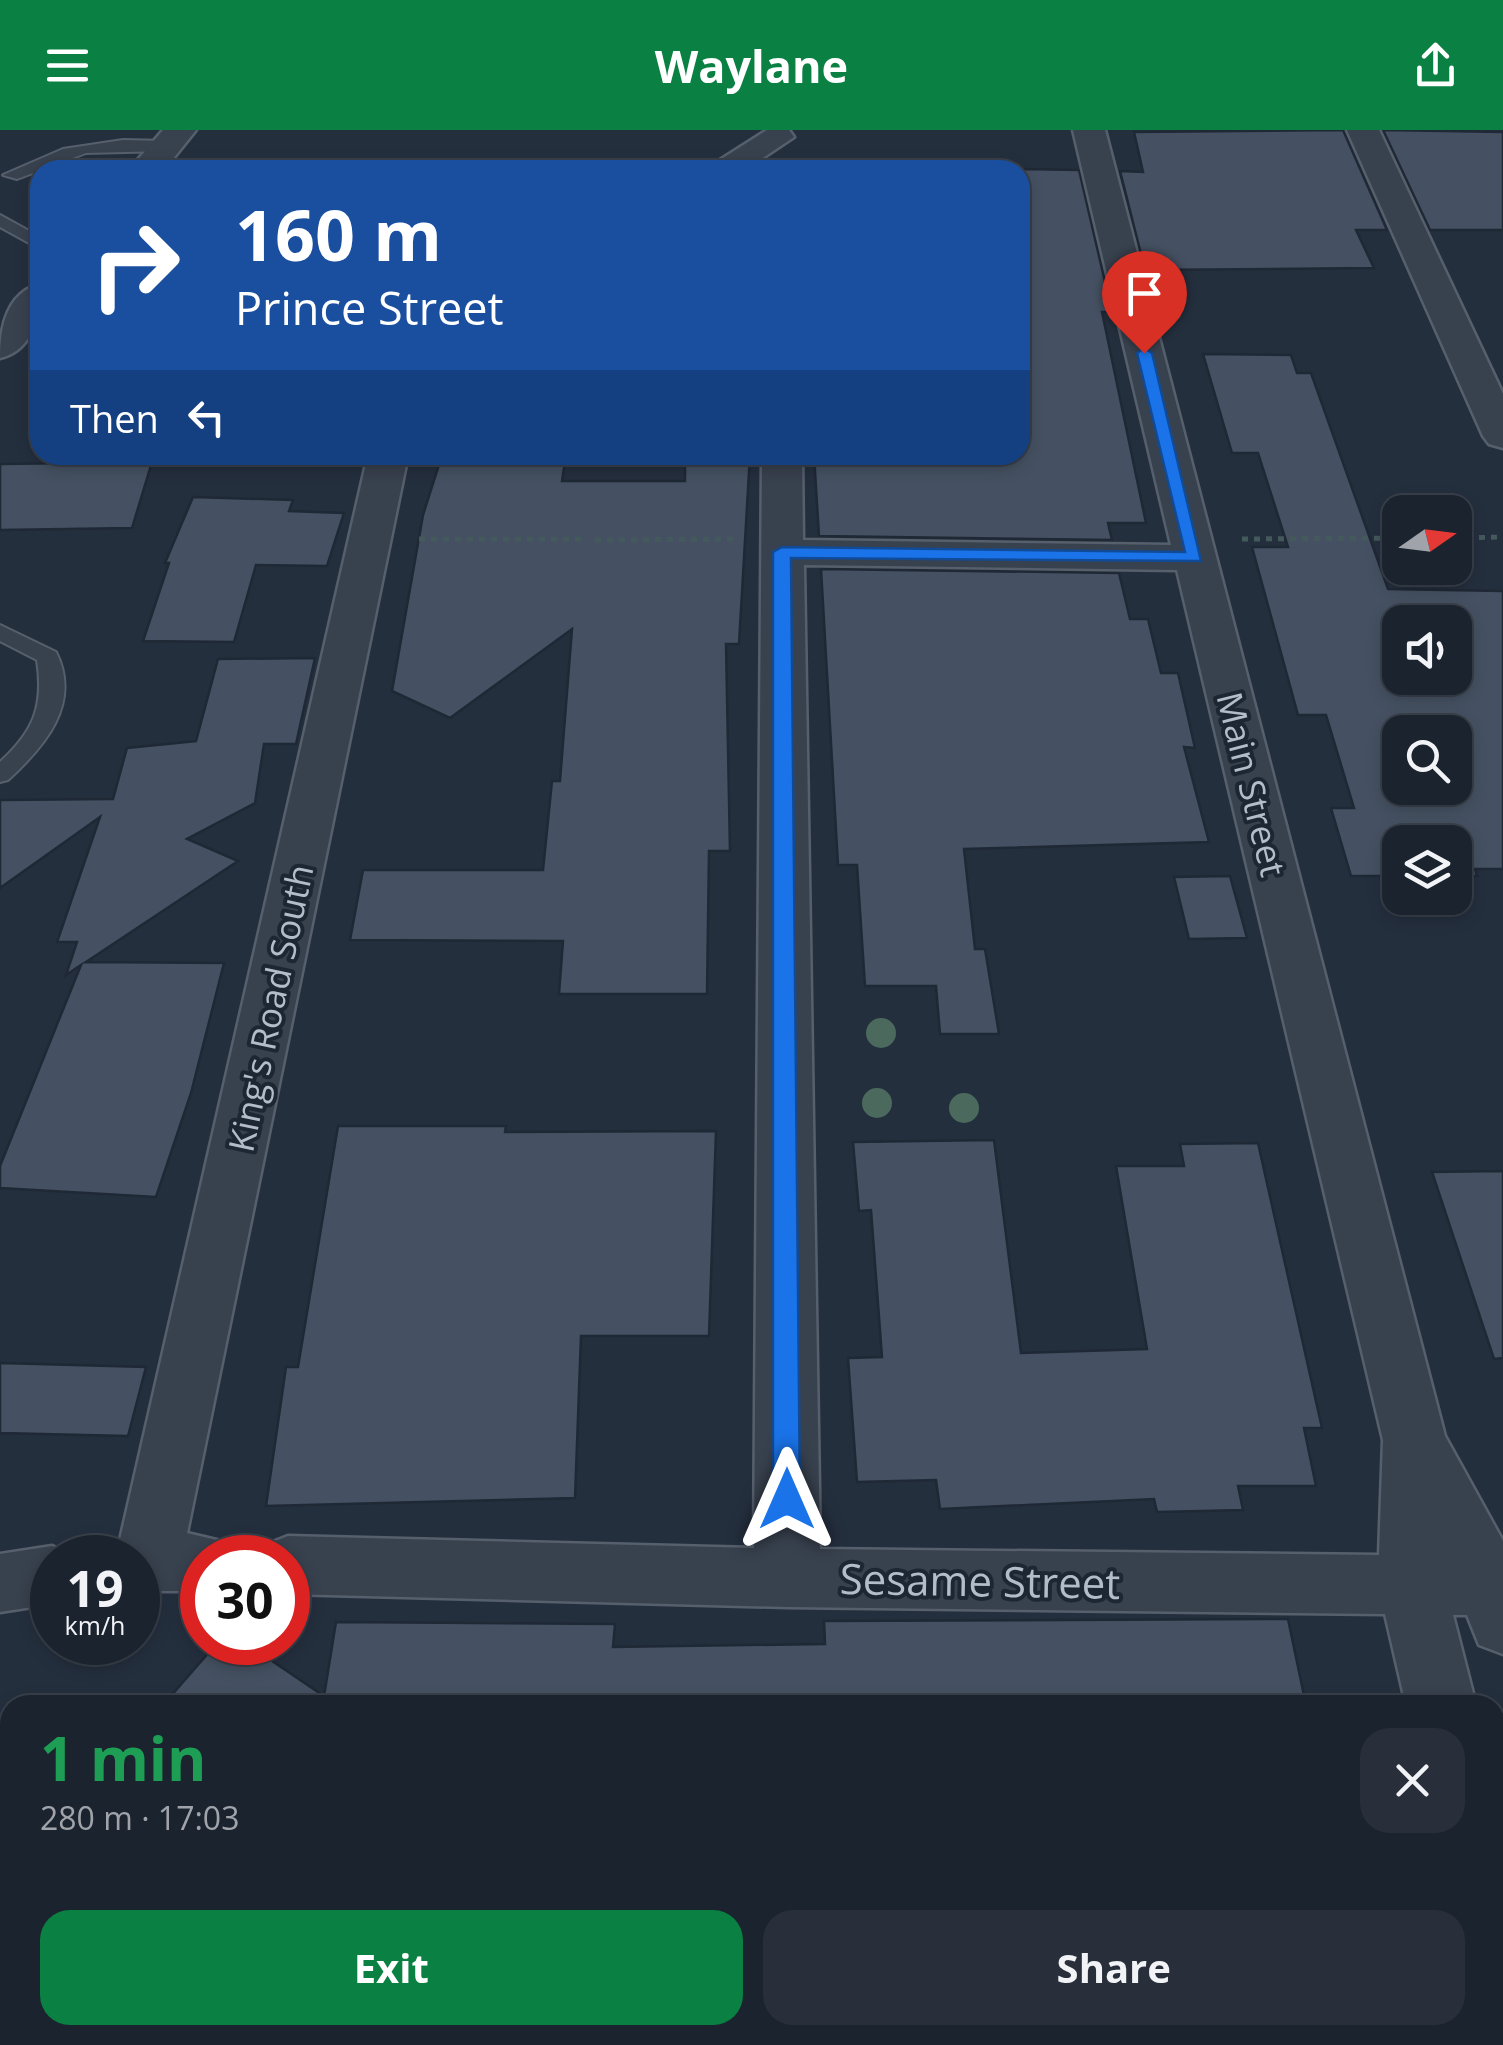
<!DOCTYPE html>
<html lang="en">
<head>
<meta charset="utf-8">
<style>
  :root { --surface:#1b232e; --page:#282f3a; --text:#f1f3f6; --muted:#a0a4aa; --line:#39404a; --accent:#0b8043 }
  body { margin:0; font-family:"Open Sans",sans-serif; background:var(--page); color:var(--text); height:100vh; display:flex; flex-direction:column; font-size:38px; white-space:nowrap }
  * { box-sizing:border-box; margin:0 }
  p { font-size:32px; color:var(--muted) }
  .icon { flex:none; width:55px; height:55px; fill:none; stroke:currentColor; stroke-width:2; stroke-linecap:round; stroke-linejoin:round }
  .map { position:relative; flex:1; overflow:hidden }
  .side { position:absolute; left:0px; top:1565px; width:1505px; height:350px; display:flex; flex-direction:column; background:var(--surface); border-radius:30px 30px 0 0; box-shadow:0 5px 15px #0003,0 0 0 2px var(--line) }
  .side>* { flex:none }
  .hud { position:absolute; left:30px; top:30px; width:1000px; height:305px; border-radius:30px; box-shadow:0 5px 15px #0003,0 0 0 2px var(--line); background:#1a4fa0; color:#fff; overflow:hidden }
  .needle { width:65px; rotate:76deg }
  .buttons { position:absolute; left:1382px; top:365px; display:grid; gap:20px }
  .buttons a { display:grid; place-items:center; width:90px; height:90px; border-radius:20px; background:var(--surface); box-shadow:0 5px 15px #0003,0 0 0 2px var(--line); font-size:50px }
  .speed { position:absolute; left:30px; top:1405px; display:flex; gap:20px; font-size:50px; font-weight:700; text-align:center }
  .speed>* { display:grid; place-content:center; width:130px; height:130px; border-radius:50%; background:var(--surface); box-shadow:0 5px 15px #0003,0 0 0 2px var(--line); line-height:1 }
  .speed small { font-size:25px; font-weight:400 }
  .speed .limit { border:15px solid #d22; background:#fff; color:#111 }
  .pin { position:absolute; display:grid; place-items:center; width:85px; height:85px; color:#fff; margin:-102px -42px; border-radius:50% 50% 50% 0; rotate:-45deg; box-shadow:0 0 10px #0007 }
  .pin .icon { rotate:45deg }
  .me { position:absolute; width:110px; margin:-55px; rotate:0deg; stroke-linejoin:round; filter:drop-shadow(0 0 8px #0008) }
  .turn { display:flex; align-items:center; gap:35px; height:210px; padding:0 40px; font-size:45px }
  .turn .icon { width:130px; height:130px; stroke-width:2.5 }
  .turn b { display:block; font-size:70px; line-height:85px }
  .then { display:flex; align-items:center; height:95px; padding:0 40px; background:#0003; gap:20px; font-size:38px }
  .round { display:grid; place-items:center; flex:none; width:105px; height:105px; border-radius:30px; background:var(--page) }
  .head { display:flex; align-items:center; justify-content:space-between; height:170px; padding:0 40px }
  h1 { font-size:60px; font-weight:700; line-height:75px; color:#1e9e55 }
  .cta { display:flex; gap:20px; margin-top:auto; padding:20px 40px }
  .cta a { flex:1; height:115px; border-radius:30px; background:var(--accent); color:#fff; font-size:40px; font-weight:700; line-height:115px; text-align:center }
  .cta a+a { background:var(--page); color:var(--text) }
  header { display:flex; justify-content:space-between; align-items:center; height:130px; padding:0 40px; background:var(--accent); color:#fff; font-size:45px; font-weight:700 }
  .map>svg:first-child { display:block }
  .building { fill:#455162; stroke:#1f2835; stroke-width:2.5; fill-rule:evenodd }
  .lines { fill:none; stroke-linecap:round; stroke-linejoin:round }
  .lane-casing { stroke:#565f6c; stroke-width:4 }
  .street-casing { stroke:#565f6c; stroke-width:5 }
  .path { stroke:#44595c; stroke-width:5; stroke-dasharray:6 6; stroke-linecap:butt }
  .lane { fill:#38414e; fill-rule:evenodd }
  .street { fill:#38414e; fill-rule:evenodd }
  .tree { fill:#4b6a5d }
  .route { fill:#1a73e8; stroke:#114b97; stroke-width:2.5 }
  .labels { text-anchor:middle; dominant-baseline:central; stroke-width:8; stroke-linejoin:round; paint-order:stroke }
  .street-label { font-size:35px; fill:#b4bcc9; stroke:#1d2633 }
  .near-street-label { font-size:42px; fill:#b4bcc9; stroke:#1d2633 }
</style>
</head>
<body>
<header><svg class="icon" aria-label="menu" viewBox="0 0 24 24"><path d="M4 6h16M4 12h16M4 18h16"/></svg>Waylane<svg class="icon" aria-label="share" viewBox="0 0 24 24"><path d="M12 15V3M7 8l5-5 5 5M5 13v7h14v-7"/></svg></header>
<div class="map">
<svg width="1503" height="1915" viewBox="0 0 1503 1915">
  <rect width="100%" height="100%" fill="#242f3e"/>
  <g class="building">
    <path d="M1343 0 1387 100H1356L1374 138 1145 140 1120 41 1143 42 1134 2Z"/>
    <path d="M1383 0 1503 2V100H1430Z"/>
    <path d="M1020 39 1079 40 1112 182H1102L1146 393H1108L1112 410 819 406 814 325H1020Z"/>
    <path d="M1203 224 1291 225 1297 243H1311L1388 459 1503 461V739H1475L1477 746H1455V712H1400V746H1351L1331 678H1354L1326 585H1298L1252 417H1288L1258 323H1232ZM1400 492H1455V548H1400ZM1400 602H1455V658H1400Z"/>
    <path d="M442 325H566L562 351H685V325H750L739 514H726L730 721H709L707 864H559L563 811 350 810 363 740H543L552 651H560L572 499 450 588 392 561 423 385Z"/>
    <path d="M152 332 132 398 0 400V334Z"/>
    <path d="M193 367 293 370 289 381 344 383 327 436 256 435 234 512 143 511 169 433H165Z"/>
    <path d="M821 439 1119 443 1130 489H1148L1161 543H1178L1195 618 1184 617 1209 712 964 719 975 819H985L999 904H940L936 856H865L857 735H838Z"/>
    <path d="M315 528 296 614H264L255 673 187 709 238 731 86 832 224 833 191 963 156 1067 0 1058V1036L81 835 66 845 77 812H57L100 687 0 758V670L113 669 127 618 196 611 218 529Z"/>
    <path d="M1230 746 1247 808 1189 809 1174 747Z"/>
    <path d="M338 996H506L505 1002 716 1001 709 1206H581L575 1368 266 1376 286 1237H298Z"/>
    <path d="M994 1010 1021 1223 1147 1219 1116 1036H1184L1180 1014 1258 1013 1322 1298H1304L1316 1356H1238L1243 1380 1157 1382 1154 1369 940 1379 936 1350 857 1352 848 1228 882 1227 871 1080 859 1081 853 1012Z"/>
    <path d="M1503 1041V1228L1494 1229 1432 1042Z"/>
    <path d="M0 1233 146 1237 128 1306 0 1303Z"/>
    <path d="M1288 1489 1306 1575H163L218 1512H244L324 1566 336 1492 615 1494 613 1517 825 1514 824 1491Z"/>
  </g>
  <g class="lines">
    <g class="lane-casing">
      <g id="lane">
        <path d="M123 10 167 11 175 16 167 21 86 23 17 49 3 45 63 19Z"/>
        <path d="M0 85 40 107V119L0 97Z"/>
        <path d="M0 495 56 522C82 574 44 617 8 650L0 652V632C34 601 44 576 37 530L0 511Z"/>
      </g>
    </g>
    <g class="street-casing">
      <g id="street">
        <path d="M163 0H196L164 40H129Z"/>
        <path d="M767 0H789L794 7 745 40H704Z"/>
        <path d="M1073 0H1105L1445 1306 1503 1411V1524L1479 1515 1467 1485H1453L1476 1575H1406L1385 1484 787 1477 288 1464V1428H258L265 1415 288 1406 754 1418 762 325H802L803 410 1171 415ZM804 435 1177 440 1383 1310 1379 1425 820 1419Z"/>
        <path d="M1347 0H1379L1503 264V318L1489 314 1483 306Z"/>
        <path d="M40 154C40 184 34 220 0 228 0 198 6 163 40 154Z"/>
        <path d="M368 325H408L187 1403 225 1412 233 1428H202V1461H138V1428H107L120 1410Z"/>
        <path d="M52 1416 77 1428H52V1474L0 1482V1424Z"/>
        <path d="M1495 1762 1503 1765V1870L1495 1866Z"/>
      </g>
    </g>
    <g class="path">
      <path d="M1455 408 1503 407"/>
      <path d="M419 409H587"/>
      <path d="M1242 409 1400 408"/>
      <path d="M595 410 734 409"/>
    </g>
    <use href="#lane" class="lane"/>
    <use href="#street" class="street"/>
  </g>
  <g class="tree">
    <circle cx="881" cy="903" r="15"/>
    <circle cx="877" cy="973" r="15"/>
    <circle cx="964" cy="978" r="15"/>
  </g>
  <path class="route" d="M1144 218 1152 223 1201 431 791 428 800 1369 796 1377H777L773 1369V422L782 417 1185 422 1137 223Z"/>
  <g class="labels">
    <g class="street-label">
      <text transform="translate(1252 654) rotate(76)">Main Street</text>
      <text transform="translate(270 878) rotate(-78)">King's Road South</text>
    </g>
    <g class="near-street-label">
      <text transform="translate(980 1450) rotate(1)">Sesame Street</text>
    </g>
  </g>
</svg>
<div class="buttons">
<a><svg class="needle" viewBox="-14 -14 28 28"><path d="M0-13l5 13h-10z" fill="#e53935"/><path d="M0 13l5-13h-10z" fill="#a0a4aa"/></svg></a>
<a><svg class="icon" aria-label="sound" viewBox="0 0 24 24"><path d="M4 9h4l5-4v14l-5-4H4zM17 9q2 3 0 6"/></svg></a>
<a><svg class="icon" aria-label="search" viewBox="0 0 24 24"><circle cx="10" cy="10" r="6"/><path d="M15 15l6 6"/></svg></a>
<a><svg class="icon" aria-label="layers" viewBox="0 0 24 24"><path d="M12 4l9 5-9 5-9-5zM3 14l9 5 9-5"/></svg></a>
</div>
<div class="speed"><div>19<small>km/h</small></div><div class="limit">30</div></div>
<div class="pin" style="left:1144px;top:223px;background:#d93025"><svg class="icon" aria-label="arrive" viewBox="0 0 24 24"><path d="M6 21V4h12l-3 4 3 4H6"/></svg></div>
<svg class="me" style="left:787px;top:1369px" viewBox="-20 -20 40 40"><path d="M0-17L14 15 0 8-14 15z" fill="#1a73e8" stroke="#fff" stroke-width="4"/></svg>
<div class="hud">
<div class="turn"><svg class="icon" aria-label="right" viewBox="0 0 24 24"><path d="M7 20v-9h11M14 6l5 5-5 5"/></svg><div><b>160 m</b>Prince Street</div></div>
<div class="then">Then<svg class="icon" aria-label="left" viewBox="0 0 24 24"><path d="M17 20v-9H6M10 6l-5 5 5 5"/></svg></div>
</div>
<section class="side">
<div class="head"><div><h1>1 min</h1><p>280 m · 17:03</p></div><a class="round"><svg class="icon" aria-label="close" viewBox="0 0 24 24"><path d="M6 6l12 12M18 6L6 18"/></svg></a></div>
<div class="cta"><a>Exit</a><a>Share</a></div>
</section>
</div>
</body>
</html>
